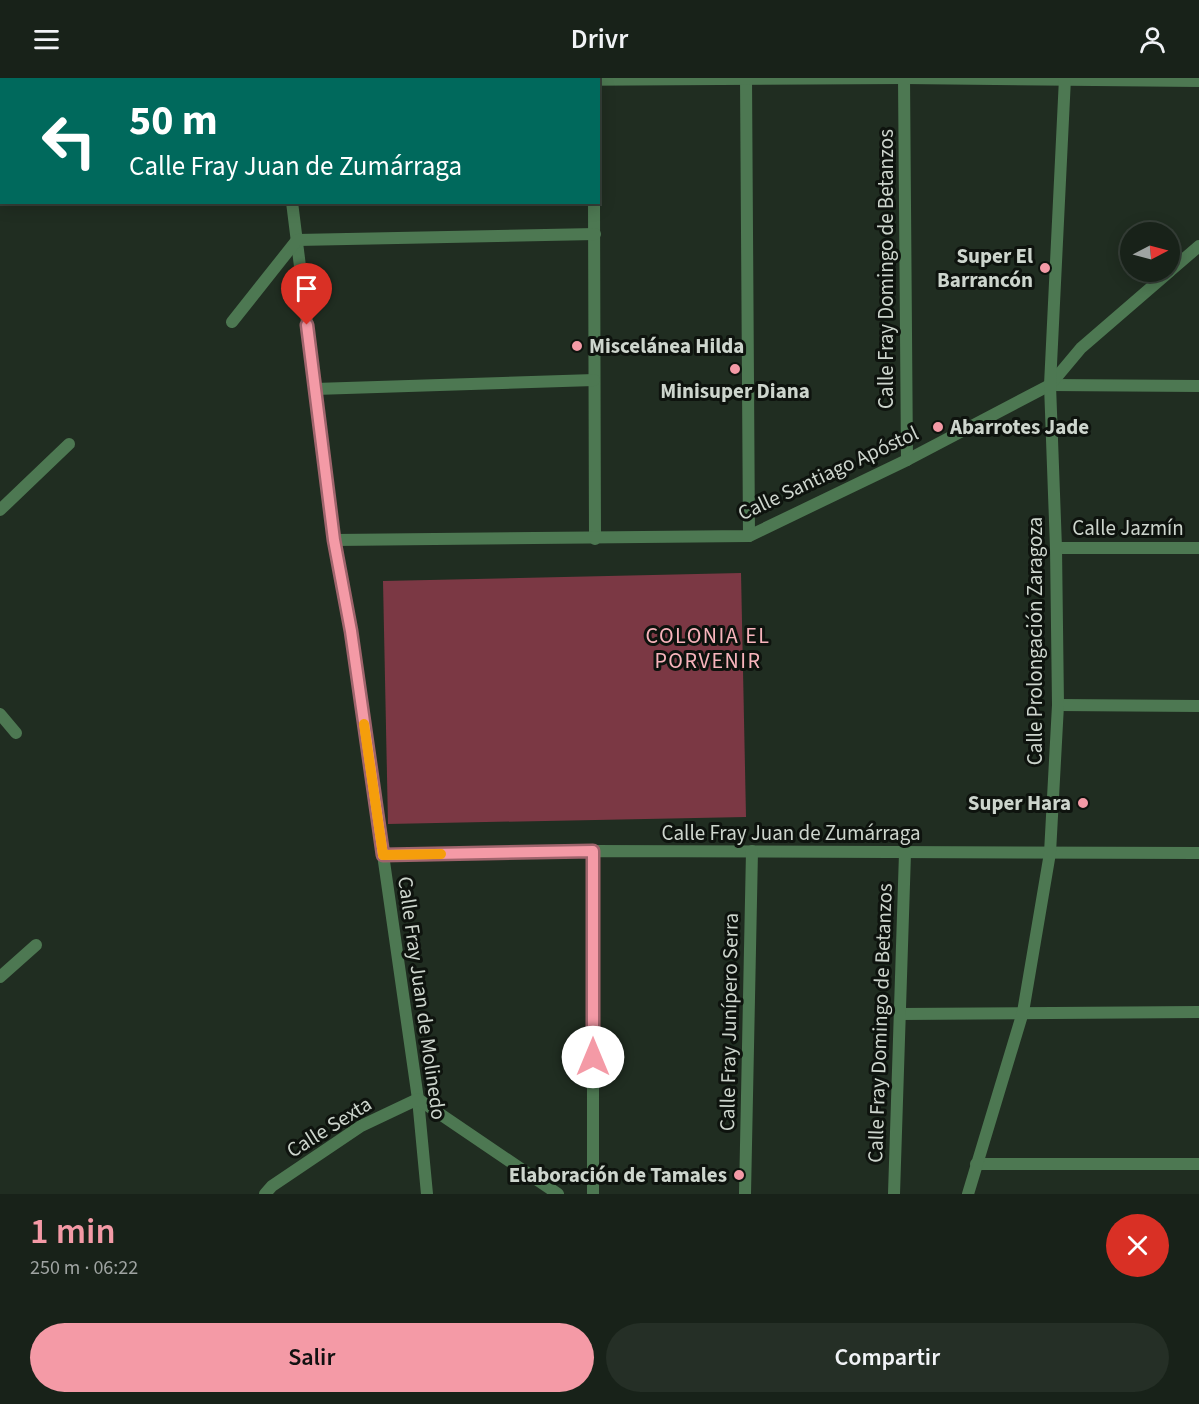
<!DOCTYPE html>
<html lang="es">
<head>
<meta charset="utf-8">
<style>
  :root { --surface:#182219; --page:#252f26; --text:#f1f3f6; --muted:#9fa4a2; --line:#363f38; --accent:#f49aa6 }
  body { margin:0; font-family:"Source Sans 3",sans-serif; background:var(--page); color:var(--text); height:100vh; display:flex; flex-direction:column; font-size:22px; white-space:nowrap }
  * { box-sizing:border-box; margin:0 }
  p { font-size:20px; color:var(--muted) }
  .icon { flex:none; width:33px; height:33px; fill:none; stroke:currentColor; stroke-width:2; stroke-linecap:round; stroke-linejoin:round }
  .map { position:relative; height:1116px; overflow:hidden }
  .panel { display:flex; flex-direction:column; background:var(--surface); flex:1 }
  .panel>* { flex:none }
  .hud { position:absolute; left:0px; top:0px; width:600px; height:126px; box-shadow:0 3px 15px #0003,0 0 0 2px var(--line); background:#00695c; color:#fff; overflow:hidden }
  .needle { width:39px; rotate:84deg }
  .tools { position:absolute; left:1120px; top:144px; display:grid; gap:12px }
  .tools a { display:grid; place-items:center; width:60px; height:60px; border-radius:50%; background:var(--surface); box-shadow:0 3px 15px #0003,0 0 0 2px var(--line); font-size:30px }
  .pin { position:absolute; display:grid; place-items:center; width:51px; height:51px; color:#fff; margin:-62px -26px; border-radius:50% 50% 50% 0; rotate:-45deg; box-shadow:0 0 6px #0007 }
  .pin .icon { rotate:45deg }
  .me { position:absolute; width:66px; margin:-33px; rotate:0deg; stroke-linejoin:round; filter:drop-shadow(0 0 4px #0008) }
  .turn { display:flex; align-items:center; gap:21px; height:126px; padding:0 30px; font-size:27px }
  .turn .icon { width:78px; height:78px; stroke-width:2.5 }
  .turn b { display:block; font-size:42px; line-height:51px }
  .round { display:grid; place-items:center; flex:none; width:63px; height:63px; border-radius:32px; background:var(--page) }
  .overview { display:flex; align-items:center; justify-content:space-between; height:102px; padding:0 30px }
  h1 { font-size:36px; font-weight:600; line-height:45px; color:var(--accent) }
  .primary-button { display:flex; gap:12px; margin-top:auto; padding:12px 30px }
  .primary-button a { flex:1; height:69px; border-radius:36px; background:var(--accent); color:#111; font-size:24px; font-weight:600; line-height:69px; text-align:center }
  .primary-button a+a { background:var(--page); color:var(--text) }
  header { display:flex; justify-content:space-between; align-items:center; height:78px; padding:0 30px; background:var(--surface); font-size:27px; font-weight:600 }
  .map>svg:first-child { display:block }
  .green { fill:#7b3844 }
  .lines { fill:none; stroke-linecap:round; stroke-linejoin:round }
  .minor { stroke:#4d7852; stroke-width:12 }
  .route-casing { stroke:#9f646c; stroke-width:15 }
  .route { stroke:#f49aa6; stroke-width:10 }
  .slow { stroke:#f59e0b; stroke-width:10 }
  .poi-dot { fill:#f49aa6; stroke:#0e130e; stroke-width:2 }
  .labels { text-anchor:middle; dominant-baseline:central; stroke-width:6; stroke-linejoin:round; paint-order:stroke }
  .poi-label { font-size:21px; font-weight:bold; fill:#cdd5cd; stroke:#0e130e; text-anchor:end }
  .street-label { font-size:21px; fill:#cdd5cd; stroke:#0e130e }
  .neighbourhood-label { font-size:22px; letter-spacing:1.5px; fill:#f8b4bc; stroke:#0e130e }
</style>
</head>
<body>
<header><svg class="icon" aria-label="menu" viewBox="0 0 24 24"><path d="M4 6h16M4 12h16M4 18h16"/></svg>Drivr<svg class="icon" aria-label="person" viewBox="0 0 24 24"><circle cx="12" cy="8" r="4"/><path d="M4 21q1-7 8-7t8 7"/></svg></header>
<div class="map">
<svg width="1199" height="1116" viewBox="0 0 1199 1116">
  <rect width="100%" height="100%" fill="#202d21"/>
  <path class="green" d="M741 495 746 739 388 746 383 503Z"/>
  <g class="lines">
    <g class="minor">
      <path d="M275 0V2"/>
      <path d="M746 0 749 458"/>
      <path d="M904 0 907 382"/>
      <path d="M439 2V0"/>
      <path d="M544 2 904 0 1199 3"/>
      <path d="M292 124 334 462 351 553 418 1021 427 1116"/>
      <path d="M594 124 595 461"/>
      <path d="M1170 193 1199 168"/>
      <path d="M232 244 297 162 595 156"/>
      <path d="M1050 307 1199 308"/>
      <path d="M315 311 594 302"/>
      <path d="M0 432 69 366"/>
      <path d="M334 462 749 458 907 382 1050 307 1081 270 1169 194"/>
      <path d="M1056 470H1199"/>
      <path d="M1058 627 1199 628"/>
      <path d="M0 636 16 655"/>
      <path d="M593 773V1116"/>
      <path d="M383 777 593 773 1199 775"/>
      <path d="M0 899 36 867"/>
      <path d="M900 936 1199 934"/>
      <path d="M976 1086H1199"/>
      <path d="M265 1116 272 1108 361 1048 418 1021 558 1116"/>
      <path d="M745 1116 752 773"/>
      <path d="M894 1116 905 775"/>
      <path d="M968 1116 1023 934 1050 775 1058 627 1056 470 1050 307 1065 0"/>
    </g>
  </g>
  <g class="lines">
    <g class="route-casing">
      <path id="route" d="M307 247 334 462 351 553 383 777 593 773V979"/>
    </g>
    <use href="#route" class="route"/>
    <path class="slow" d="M364 646 383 777 441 776"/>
  </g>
  <g class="poi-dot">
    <circle cx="1045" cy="190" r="6"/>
    <circle cx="577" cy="268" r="6"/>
    <circle cx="735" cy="291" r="6"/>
    <circle cx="938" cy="349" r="6"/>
    <circle cx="1083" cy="725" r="6"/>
    <circle cx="739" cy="1097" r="6"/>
  </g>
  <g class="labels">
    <g class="poi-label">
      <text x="1033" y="178">Super El<tspan x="1033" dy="24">Barrancón</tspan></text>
      <text x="589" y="268" text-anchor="start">Miscelánea Hilda</text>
      <text x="735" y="313" text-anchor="middle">Minisuper Diana</text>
      <text x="950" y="349" text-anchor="start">Abarrotes Jade</text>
      <text x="1071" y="725">Super Hara</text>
      <text x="727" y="1097">Elaboración de Tamales</text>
    </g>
    <g class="street-label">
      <text transform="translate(886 191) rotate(-90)">Calle Fray Domingo de Betanzos</text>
      <text transform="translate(828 395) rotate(-25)">Calle Santiago Apóstol</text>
      <text x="1128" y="450">Calle Jazmín</text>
      <text transform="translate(1035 563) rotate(-90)">Calle Prolongación Zaragoza</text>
      <text x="791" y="755">Calle Fray Juan de Zumárraga</text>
      <text transform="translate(422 920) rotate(82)">Calle Fray Juan de Molinedo</text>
      <text transform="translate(729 944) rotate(-89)">Calle Fray Junípero Serra</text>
      <text transform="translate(880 945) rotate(-88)">Calle Fray Domingo de Betanzos</text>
      <text transform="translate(329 1049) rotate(-32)">Calle Sexta</text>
    </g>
    <g class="neighbourhood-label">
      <text x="708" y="558">COLONIA EL<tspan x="708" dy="25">PORVENIR</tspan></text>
    </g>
  </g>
</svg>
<div class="tools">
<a><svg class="needle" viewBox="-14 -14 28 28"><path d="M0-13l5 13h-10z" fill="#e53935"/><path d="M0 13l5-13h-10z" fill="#9fa4a2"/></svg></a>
</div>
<div class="pin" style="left:307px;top:247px;background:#d93025"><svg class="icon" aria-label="arrive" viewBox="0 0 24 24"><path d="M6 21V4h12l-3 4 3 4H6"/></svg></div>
<svg class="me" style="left:593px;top:979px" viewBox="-20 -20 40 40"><circle r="19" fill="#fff"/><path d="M0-13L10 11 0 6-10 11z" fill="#f49aa6"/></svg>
<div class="hud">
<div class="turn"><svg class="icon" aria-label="left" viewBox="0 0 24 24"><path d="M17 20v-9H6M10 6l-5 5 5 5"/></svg><div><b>50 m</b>Calle Fray Juan de Zumárraga</div></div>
</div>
</div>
<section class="panel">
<div class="overview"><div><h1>1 min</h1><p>250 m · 06:22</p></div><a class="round" style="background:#d93025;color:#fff"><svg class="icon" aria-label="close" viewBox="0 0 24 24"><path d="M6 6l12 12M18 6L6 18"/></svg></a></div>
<div class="primary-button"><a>Salir</a><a>Compartir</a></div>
</section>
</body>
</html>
